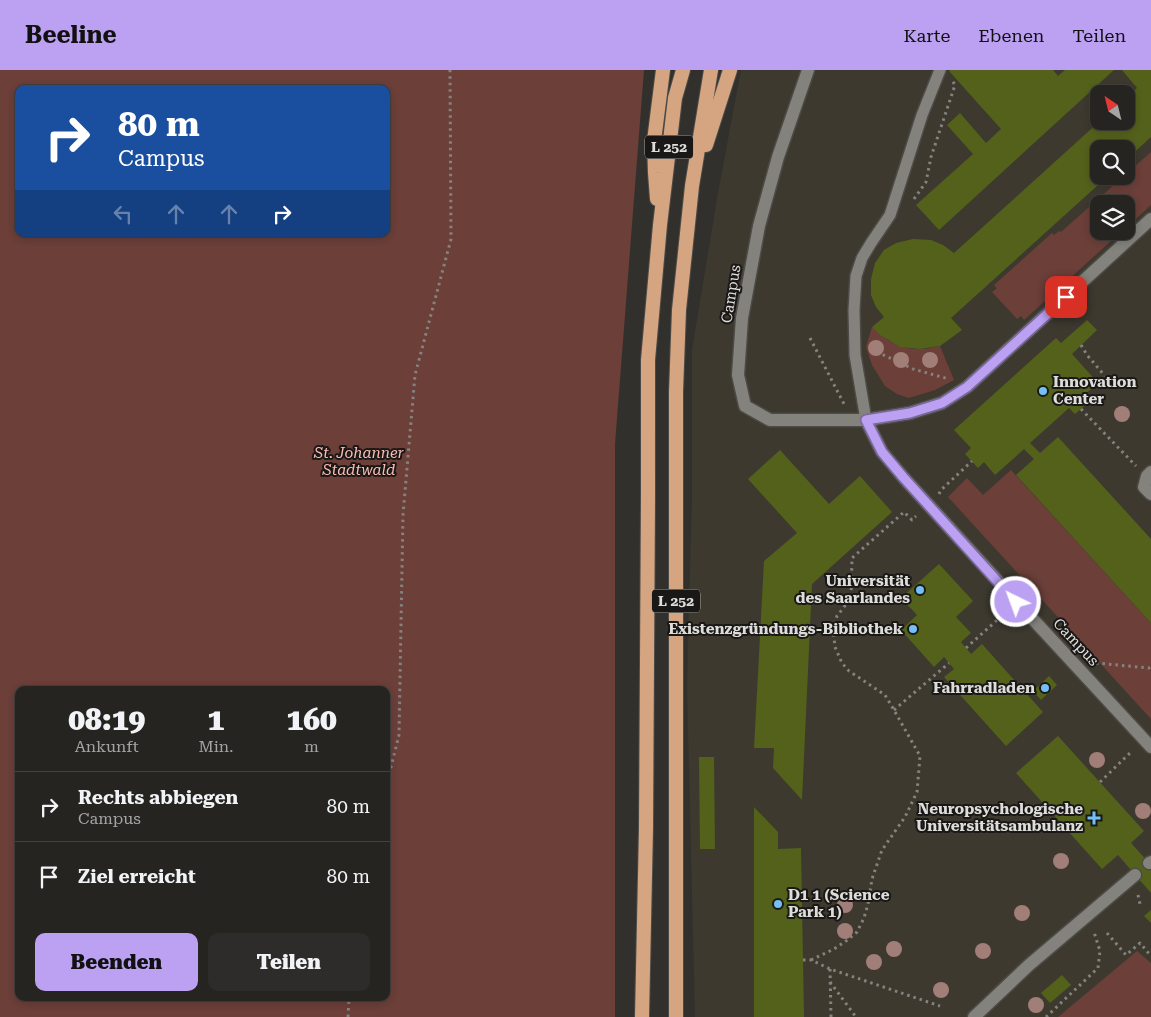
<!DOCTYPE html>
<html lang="de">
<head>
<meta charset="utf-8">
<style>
  :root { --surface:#262421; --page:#2e2c2a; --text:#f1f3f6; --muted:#a4a4a5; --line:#42413f; --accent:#bca0f2 }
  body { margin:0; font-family:"Roboto Serif",serif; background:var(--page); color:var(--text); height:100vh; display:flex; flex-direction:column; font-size:19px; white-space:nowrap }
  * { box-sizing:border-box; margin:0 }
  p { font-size:16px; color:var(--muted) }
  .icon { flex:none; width:28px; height:28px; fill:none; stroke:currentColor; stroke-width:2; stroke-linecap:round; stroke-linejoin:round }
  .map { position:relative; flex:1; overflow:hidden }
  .sheet { position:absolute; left:15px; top:616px; width:375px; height:315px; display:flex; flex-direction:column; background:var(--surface); border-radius:10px; box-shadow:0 2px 8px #0003,0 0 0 1px var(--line) }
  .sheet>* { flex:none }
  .banner { position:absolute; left:15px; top:15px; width:375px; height:152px; border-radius:10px; box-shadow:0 2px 8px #0003,0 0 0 1px var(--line); background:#1a4fa0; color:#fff; overflow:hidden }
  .needle { width:32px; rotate:325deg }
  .fabs { position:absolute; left:1090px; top:15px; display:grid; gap:10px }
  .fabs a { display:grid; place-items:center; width:45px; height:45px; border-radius:10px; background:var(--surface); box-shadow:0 2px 8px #0003,0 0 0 1px var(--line); font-size:25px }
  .pin { position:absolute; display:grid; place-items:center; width:42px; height:42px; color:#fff; margin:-21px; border-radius:10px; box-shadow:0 2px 8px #0006 }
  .me { position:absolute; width:55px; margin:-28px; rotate:318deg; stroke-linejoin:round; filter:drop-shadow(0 0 4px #0008) }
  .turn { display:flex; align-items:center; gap:18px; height:105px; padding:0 20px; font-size:22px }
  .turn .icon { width:65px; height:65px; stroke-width:2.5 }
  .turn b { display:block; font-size:35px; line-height:42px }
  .lanes { display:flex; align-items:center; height:48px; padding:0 20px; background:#0003; justify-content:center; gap:25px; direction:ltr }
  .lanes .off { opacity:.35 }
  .eta { display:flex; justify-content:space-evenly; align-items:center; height:85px; text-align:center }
  .eta b { font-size:30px; font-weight:800; line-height:35px }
  .button { display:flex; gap:10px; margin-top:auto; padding:10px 20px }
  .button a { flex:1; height:58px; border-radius:10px; background:var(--accent); color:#111; font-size:20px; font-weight:800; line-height:58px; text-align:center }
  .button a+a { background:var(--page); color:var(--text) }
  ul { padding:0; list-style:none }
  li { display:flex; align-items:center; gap:15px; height:70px; padding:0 20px; border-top:1px solid var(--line) }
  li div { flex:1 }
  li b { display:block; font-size:19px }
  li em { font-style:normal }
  header { display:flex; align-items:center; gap:30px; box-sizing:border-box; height:70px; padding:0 25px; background:var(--accent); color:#111 }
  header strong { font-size:24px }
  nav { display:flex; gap:28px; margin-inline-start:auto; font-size:18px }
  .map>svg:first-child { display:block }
  .built { fill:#3d392f; fill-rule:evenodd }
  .green { fill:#6c3f39; fill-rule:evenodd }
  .building { fill:#54611b }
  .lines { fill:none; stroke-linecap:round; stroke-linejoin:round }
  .service-casing { stroke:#4d4b47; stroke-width:14 }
  .minor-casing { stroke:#4d4b47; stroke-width:15 }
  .tertiary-casing { stroke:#4d4b47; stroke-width:15 }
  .trunk-casing { stroke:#4d4b47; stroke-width:16 }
  .path { stroke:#84837f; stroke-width:3; stroke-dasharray:2.5 4; stroke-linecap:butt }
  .service { stroke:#84827d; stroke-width:11 }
  .minor { stroke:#84827d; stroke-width:12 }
  .tertiary { stroke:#84827d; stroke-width:12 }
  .trunk { stroke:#d4a580; stroke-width:14 }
  .tree { fill:#a17e77 }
  .route-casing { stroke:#7a689d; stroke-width:12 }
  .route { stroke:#bca0f2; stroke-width:9 }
  .poi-dot { fill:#74c0f6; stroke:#191816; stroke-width:2 }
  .labels { text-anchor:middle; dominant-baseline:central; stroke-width:4; stroke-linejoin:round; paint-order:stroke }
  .shield { fill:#191816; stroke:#a3a29f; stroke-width:1 }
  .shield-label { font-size:14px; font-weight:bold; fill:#deddda }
  .street-label { font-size:15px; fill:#deddda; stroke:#191816 }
  .poi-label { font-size:15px; font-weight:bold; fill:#deddda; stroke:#191816; text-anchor:end }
  .park-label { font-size:15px; font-style:italic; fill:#fcbdb4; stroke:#191816 }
</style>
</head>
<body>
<header>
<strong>Beeline</strong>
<nav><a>Karte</a><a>Ebenen</a><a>Teilen</a></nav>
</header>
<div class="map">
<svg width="1151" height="947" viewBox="0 0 1151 947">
  <rect width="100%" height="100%" fill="#32302c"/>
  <path class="built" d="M741 0H1151V947H695L687 617 692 424V280L718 123ZM1099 24H1126V51H1099ZM1099 79H1126V106H1099ZM1099 134H1126V161H1099Z"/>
  <g class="green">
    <path d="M0 0H644L615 374V947H0ZM19 19H386V164H19ZM19 620H386V928H19Z"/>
    <path d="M1151 82V135L1126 158V134H1099V161H1122L1024 250 1021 246 1017 249 992 222 997 218 994 215 1052 163 1054 165 1059 161 1061 162 1124 106H1126V104Z"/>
    <path d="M872 257C885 270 901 280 921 279 927 279 934 277 940 276L954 310 935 320 909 328 897 324 885 316 872 295 866 277Z"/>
    <path d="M1011 400 1151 553V649L948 427 967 408 983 425Z"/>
    <path d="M1137 881 1151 893V947H1058Z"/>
  </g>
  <g class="building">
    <path d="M950 0H1053L1058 6 1065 0H1114L939 160 916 135 973 84 947 55 960 43 986 73 1001 59 949 1Z"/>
    <path d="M1122 0H1151V67L1126 90V79H1099V106H1108L951 248 962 260 940 276 920 279 900 277 880 265 872 257 884 247 876 237 871 225V209L875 193 884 180 896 173 913 169 931 170 943 175 954 183 1100 51H1126V28L1137 18Z"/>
    <path d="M1087 250 1097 260 1072 284 1098 313 1081 328 1086 334 1081 339 1075 344 1069 338 1030 373 1040 383 1058 367 1151 469V553L1016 405 1034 389 1024 379 995 405 984 392 978 398 965 384 971 378 954 360 1056 268 1061 273Z"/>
    <path d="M780 380 829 434 860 406 892 442 812 514 802 730 773 698 774 678H754L764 491 797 463 748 409Z"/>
    <path d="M939 494 973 531 956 547 971 563 961 572 971 584 982 574 1043 642 1006 676 944 607 954 599 944 587 934 597 901 560 917 545 901 528Z"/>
    <path d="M1049 606 1057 615 1041 630 1033 621Z"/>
    <path d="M1058 666 1144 761 1131 773 1151 795V823L1118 785 1102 799 1016 703Z"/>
    <path d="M699 687H714L715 779H700Z"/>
    <path d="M754 737 778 762V779L801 778 804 947H754Z"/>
    <path d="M1151 840V853L1144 846Z"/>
    <path d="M1062 905 1071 915 1050 933 1041 923Z"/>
  </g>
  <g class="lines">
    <g class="service-casing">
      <path id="service" d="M866 350 855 285 854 240 856 206 862 188 871 173 890 145 922 45 940 0"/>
    </g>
    <g class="minor-casing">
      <path id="minor" d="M1151 402 1147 406 1144 417 1151 424"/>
    </g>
    <g class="tertiary-casing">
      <g id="tertiary">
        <path d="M808 0 778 87 759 156 742 248 738 305 745 336 770 350H866L910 343 942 333 967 317 1151 149"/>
        <path d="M866 350 882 382 903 407 1017 532 1151 677"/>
        <path d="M1149 793 1151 792"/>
        <path d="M974 947 1029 895 1135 805"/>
      </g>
    </g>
    <g class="trunk-casing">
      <g id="trunk">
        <path d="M706 75 730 0"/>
        <path d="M657 129 655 103 654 71 663 0"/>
        <path d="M642 947 646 758 648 428V290L660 155 675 28 683 0"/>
        <path d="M676 947V322L679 240 692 116 711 0"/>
      </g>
    </g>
    <g class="path">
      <path d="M914 129 926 112 931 87 955 15 952 10"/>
      <path d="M810 268 844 334"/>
      <path d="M1081 275 1087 285 1105 306"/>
      <path d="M871 279 913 299 949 309"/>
      <path d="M1081 339 1136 396"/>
      <path d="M939 424 941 420 972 391"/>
      <path d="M810 561 833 559"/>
      <path d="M966 578 1005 543"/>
      <path d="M1096 593 1149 598 1151 597"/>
      <path d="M894 640 949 593"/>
      <path d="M1100 712 1132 681"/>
      <path d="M386 717 399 665 403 445 415 305 451 169 450 0"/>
      <path d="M1138 825 1140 834"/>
      <path d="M1107 863 1126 885 1140 873 1151 886"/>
      <path d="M803 890H811L830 899 940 936"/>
      <path d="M811 890 834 879 846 871 857 862 864 848 868 834 872 809 882 780 905 747 917 722 920 686 894 640 885 625 849 601 842 593 835 577 833 559 837 546 851 528 852 488 904 442 912 450 916 446"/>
      <path d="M830 899 831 947"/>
      <path d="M830 912 856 947"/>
      <path d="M348 947 349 928"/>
      <path d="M1046 947 1098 898 1100 881 1094 862"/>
    </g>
    <use href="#service" class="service"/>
    <use href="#minor" class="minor"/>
    <use href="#tertiary" class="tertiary"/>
    <use href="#trunk" class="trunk"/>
  </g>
  <g class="tree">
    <circle cx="876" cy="278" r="8"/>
    <circle cx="901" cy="290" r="8"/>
    <circle cx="930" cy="290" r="8"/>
    <circle cx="1122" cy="344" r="8"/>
    <circle cx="1097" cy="690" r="8"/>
    <circle cx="1143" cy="741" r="8"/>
    <circle cx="1061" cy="791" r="8"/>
    <circle cx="845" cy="835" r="8"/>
    <circle cx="1022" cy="843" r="8"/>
    <circle cx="845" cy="861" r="8"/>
    <circle cx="894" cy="879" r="8"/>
    <circle cx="983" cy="881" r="8"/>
    <circle cx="874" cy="892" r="8"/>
    <circle cx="941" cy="920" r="8"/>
    <circle cx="1036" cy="935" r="8"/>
  </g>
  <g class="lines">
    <g class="route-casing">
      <path id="route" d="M1016 532 903 407 882 382 866 350 910 343 942 333 967 317 1066 227"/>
    </g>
    <use href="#route" class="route"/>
  </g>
  <g class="poi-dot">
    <circle cx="1043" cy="321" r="5"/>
    <circle cx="920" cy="520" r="5"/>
    <circle cx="913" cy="559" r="5"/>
    <circle cx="1045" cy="618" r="5"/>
    <path d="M1091.5 740.5h5v5h5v5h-5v5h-5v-5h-5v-5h5z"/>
    <circle cx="778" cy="834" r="5"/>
  </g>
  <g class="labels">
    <g class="shield">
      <rect x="645" y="65.5" width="48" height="23" rx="4"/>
      <rect x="652" y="519.5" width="48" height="23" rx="4"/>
    </g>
    <g class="shield-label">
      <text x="669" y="77">L 252</text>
      <text x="676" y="531">L 252</text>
    </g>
    <g class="street-label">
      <text transform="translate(731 224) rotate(-81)">Campus</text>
      <text transform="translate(1076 572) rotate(47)">Campus</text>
    </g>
    <g class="poi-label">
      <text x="1053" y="312" text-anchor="start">Innovation<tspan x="1053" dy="17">Center</tspan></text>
      <text x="910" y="511">Universität<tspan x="910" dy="17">des Saarlandes</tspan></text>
      <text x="903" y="559">Existenzgründungs-Bibliothek</text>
      <text x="1035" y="618">Fahrradladen</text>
      <text x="1083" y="739">Neuropsychologische<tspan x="1083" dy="17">Universitätsambulanz</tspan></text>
      <text x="788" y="825" text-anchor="start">D1 1 (Science<tspan x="788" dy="17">Park 1)</tspan></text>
    </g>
    <g class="park-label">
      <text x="359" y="383">St. Johanner<tspan x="359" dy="17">Stadtwald</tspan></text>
    </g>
  </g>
</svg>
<div class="fabs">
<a><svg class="needle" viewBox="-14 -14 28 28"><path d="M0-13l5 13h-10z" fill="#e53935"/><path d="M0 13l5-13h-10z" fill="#a4a4a5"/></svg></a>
<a><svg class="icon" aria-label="search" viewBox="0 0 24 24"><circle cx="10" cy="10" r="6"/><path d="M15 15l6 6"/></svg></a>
<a><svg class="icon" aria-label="layers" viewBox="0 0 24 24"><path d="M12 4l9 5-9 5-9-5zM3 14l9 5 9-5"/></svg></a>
</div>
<div class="pin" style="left:1066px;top:227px;background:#d93025"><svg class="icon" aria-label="arrive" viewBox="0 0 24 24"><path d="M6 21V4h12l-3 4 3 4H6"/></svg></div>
<svg class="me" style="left:1016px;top:532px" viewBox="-20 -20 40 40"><circle r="17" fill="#bca0f2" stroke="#fff" stroke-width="3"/><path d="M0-11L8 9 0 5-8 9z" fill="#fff"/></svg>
<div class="banner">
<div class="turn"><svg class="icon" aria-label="right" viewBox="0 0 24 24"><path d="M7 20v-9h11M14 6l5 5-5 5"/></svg><div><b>80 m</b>Campus</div></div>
<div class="lanes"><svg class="icon off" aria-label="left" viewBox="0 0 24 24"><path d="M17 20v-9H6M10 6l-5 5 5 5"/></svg><svg class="icon off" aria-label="ahead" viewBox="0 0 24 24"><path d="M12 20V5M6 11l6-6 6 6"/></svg><svg class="icon off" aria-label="ahead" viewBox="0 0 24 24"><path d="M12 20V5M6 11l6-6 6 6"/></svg><svg class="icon" aria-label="right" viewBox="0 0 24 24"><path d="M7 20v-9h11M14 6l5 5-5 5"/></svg></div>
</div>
<section class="sheet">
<div class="eta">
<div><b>08:19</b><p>Ankunft</p></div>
<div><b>1</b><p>Min.</p></div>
<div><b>160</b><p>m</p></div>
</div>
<ul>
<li><svg class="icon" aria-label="right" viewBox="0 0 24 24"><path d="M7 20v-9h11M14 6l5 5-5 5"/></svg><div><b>Rechts abbiegen</b><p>Campus</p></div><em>80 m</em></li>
<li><svg class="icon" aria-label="arrive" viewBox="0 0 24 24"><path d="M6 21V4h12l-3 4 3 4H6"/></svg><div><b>Ziel erreicht</b></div><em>80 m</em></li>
</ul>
<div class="button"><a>Beenden</a><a>Teilen</a></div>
</section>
</div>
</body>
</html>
